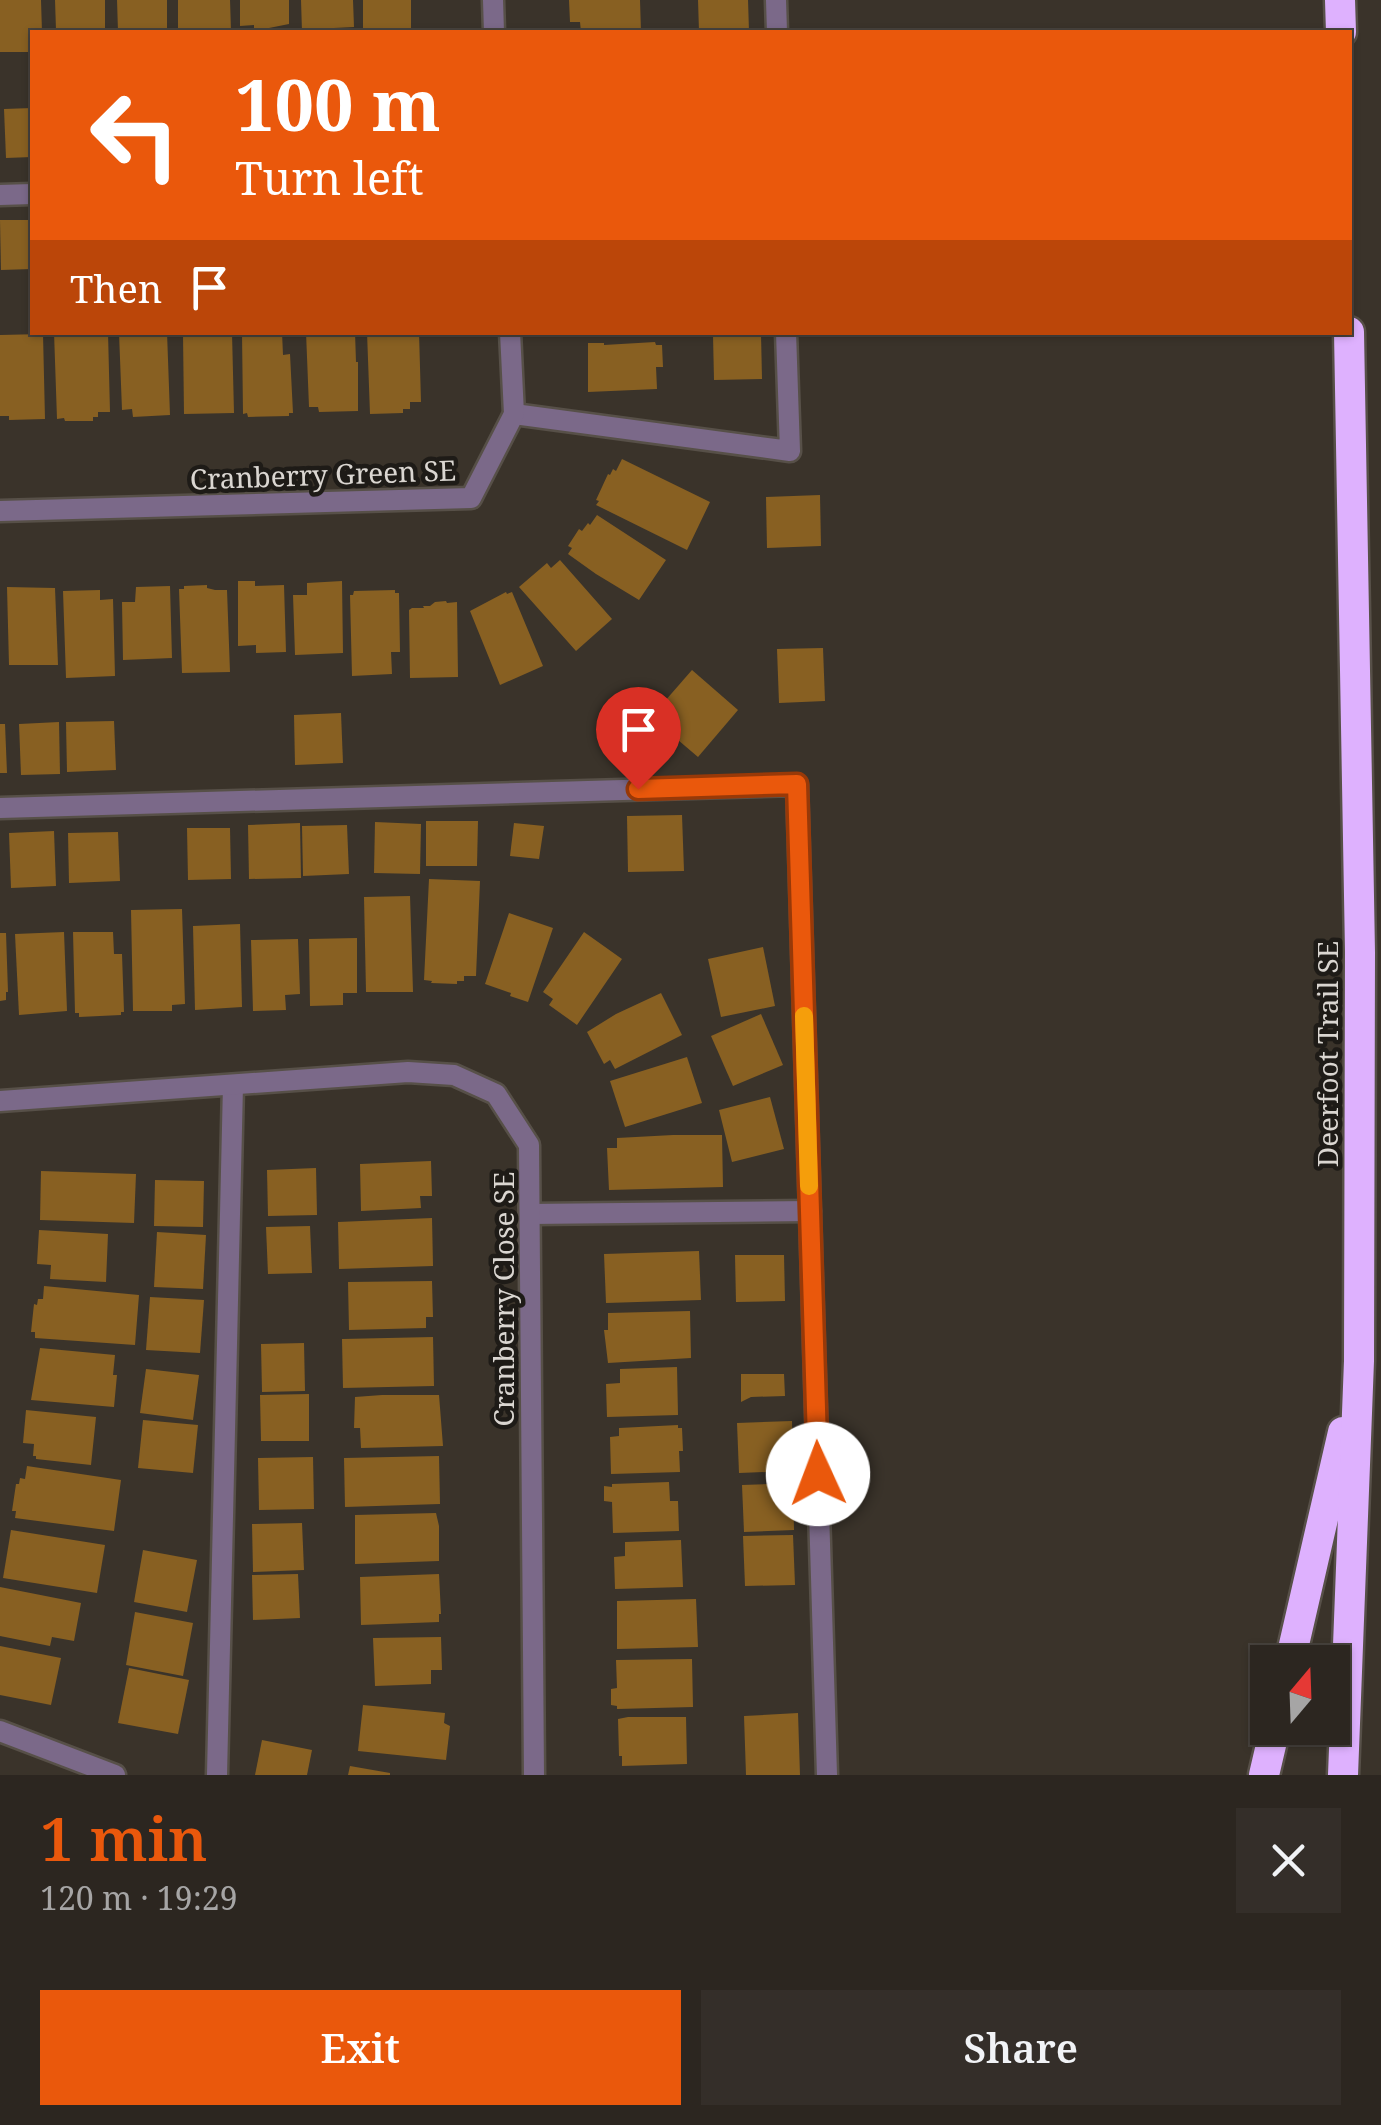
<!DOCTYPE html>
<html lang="en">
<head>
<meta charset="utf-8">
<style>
  :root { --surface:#2c2620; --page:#342e29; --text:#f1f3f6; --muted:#a6a5a5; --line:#48433e; --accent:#ea580c }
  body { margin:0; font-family:"Noto Serif",serif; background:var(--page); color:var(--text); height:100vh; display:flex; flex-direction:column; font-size:38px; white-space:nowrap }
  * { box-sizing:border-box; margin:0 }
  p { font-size:32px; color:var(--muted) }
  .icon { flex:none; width:55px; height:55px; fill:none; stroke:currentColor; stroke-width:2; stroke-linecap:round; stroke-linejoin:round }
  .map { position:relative; height:1775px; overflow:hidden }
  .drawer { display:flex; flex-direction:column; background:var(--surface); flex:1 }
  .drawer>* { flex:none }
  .hud { position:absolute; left:30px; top:30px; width:1322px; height:305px; border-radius:0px; box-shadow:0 2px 8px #0004,0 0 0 2px var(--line); background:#ea580c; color:#fff; overflow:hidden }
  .needle { width:65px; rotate:19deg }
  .buttons { position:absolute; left:1250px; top:1645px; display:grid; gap:20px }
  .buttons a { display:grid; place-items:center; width:100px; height:100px; border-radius:0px; background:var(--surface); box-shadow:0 2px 8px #0004,0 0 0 2px var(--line); font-size:50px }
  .pin { position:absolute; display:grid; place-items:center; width:85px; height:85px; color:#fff; margin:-102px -42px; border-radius:50% 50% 50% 0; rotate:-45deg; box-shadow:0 0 10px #0007 }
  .pin .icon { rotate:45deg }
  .me { position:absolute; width:110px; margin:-55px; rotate:358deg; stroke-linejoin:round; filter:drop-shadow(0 0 8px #0008) }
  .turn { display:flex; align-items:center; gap:35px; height:210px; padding:0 40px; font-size:45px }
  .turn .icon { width:130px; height:130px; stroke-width:2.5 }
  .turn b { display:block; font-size:70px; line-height:85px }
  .then { display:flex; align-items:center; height:95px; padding:0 40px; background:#0003; gap:20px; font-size:38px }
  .round { display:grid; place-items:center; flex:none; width:105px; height:105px; border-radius:0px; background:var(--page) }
  .headline { display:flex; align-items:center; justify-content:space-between; height:170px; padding:0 40px }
  h1 { font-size:60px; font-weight:600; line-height:75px; color:var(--accent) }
  .action { display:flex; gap:20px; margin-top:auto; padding:20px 40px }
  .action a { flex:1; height:115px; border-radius:0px; background:var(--accent); color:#fff; font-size:40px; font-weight:600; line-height:115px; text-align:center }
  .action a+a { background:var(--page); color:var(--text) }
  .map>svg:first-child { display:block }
  .building { fill:#886022 }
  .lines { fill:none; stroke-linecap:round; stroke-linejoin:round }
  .service-casing { stroke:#575048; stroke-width:25 }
  .minor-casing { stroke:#575048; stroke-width:25 }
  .motorway-casing { stroke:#575048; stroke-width:35 }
  .service { stroke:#7b6989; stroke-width:20 }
  .minor { stroke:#7b6989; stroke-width:20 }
  .motorway { stroke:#deb1fe; stroke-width:30 }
  .route-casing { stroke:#983908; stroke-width:25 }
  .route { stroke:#ea580c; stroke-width:18 }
  .slow { stroke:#f59e0b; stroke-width:18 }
  .labels { text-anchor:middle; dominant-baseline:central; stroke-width:9; stroke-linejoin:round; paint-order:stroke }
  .street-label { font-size:28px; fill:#dad6d1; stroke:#1e1b17 }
</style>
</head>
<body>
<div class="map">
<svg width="1381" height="1775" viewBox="0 0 1381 1775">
  <rect width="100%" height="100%" fill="#3a332a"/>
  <g class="building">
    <path d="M0 0H41L42 32H32V52H0Z"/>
    <path d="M55 0H105V29L56 30Z"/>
    <path d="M117 0H167V32H118Z"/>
    <path d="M178 0H230L231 32H178Z"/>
    <path d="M240 0H289V24L254 31V25L240 26Z"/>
    <path d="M301 0H353L354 27 334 28V31L302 32Z"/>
    <path d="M363 0H411V30L363 31Z"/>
    <path d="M569 0H640L641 32H581L580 22H570Z"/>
    <path d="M698 0H748L749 32H699Z"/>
    <path d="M32 108V157L6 158 4 109Z"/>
    <path d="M0 220H32V269L1 270Z"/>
    <path d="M54 332H108L110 412H98V417H93V421H65L64 418 57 419Z"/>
    <path d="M167 332 170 415 133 417 132 409 122 410 119 333Z"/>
    <path d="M202 332 232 333 234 413 184 414 183 334Z"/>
    <path d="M282 332 283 355 290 354 293 413H289V416L248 417 247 413 243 414 242 333Z"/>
    <path d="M306 332H355L356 362H358V411L319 412 318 407H309Z"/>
    <path d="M367 332H419L421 402H410V409H403V413L370 414Z"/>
    <path d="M43 334 45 419 9 420V416H0V335Z"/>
    <path d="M761 334 762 379 714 380 713 335Z"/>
    <path d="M655 342 656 345H662L663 367H656L657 389 588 392V343H604V345Z"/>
    <path d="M622 459 710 502 687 550 596 505 599 501 596 500 608 474 610 475 613 469 616 471Z"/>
    <path d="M820 495 821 546 767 548 766 497Z"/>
    <path d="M597 515 666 560 639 600 596 574 568 554 572 548 568 546 579 529 582 531 588 523 590 525Z"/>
    <path d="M560 560 612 619 576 651 519 587 547 563 551 568Z"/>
    <path d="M238 581H255V586L284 585 286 652 256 653V645L238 646Z"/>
    <path d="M342 581 343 653 295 655 293 595H307V583Z"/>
    <path d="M207 585V588L215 590H227L230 672 182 673 179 589H184V586Z"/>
    <path d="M170 586 172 658 123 660 122 602H135L136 587Z"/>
    <path d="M7 587 55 588 58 665H9Z"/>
    <path d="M100 590V600L113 599 115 676 66 678 63 591Z"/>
    <path d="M395 590V593H399L400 652H391L392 674 352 676 350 595H353L354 591Z"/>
    <path d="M506 592 507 594 512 592 543 666 500 685 470 611Z"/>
    <path d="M446 601 447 603 457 602 458 677 410 678 409 610 412 608H424L423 606H430L435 602Z"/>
    <path d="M823 648 825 701 779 703 777 649Z"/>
    <path d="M692 670 738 710 698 757 651 717Z"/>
    <path d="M341 713 343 763 295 765 294 715Z"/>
    <path d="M114 721 116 770 67 772 66 722Z"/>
    <path d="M59 722 60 774 21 775 19 724Z"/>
    <path d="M0 724H5L7 773H0Z"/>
    <path d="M682 815 684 871 628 872 627 816Z"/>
    <path d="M426 821H478L477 866H426Z"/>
    <path d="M375 822 421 824 420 874 374 873Z"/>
    <path d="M300 823 301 878 249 879 248 825Z"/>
    <path d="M514 823 544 826 539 859 510 856Z"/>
    <path d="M347 825 349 874 303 876 302 826Z"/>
    <path d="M187 828H230L231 879 188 880Z"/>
    <path d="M54 831 56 886 11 888 9 833Z"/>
    <path d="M118 832 120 881 69 883 68 833Z"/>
    <path d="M429 879 480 881 476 976H464V981H457V984L431 983 432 981 424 980Z"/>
    <path d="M410 896 413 992H366L364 897Z"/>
    <path d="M182 909 185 1004 172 1005V1011H133L131 910Z"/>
    <path d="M509 913 553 928 528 1002 510 996 511 993 485 984Z"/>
    <path d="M240 924 242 1007 195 1010 193 926Z"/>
    <path d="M64 932 67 1011 19 1015 15 934Z"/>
    <path d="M73 932H113L114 954H122L124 1012H121V1015L79 1017V1013H75Z"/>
    <path d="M584 932 622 959 577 1025 549 1005 553 999 543 992Z"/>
    <path d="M0 933H6L8 992H6V1000L0 1001Z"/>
    <path d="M357 938V993H343V1005L310 1006 309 939Z"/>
    <path d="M298 939 300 994 285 995 286 1010 253 1011 251 940Z"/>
    <path d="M763 947 775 1006 721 1017 708 959Z"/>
    <path d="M661 993 682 1035 615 1069 610 1060 604 1064 587 1032 616 1014Z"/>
    <path d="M761 1014 783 1065 733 1086 711 1036Z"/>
    <path d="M687 1057 702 1103 625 1127 610 1081Z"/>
    <path d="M770 1097 784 1149 732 1162 719 1110Z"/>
    <path d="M673 1135H722L723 1187 609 1190 607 1148H617V1138Z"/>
    <path d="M431 1161 432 1196H420L421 1208 361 1211 360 1164Z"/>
    <path d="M316 1168 317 1215 268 1216 267 1170Z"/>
    <path d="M41 1171 136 1174 134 1223 40 1220Z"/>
    <path d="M155 1180 204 1181 203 1227 154 1226Z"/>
    <path d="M432 1218 433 1266 339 1269 338 1222Z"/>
    <path d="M310 1226 312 1273 268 1274 266 1227Z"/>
    <path d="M39 1230 108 1234 106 1282 50 1279 51 1265 37 1264Z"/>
    <path d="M157 1232 206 1235 203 1289 154 1287Z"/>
    <path d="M699 1251 701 1300 606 1303 604 1254Z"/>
    <path d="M735 1255H784L785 1301 736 1302Z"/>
    <path d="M432 1281 433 1317H426V1328L349 1330 348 1282Z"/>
    <path d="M44 1286 139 1295 135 1345 35 1338V1332H31L34 1304 37 1305 38 1299H43Z"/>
    <path d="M150 1297 204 1300 200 1353 146 1350Z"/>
    <path d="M690 1311 691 1358 608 1363 604 1330H608V1313Z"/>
    <path d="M433 1337 434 1386 343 1388 342 1339Z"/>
    <path d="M304 1343 305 1391 262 1392 261 1344Z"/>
    <path d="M40 1348 115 1355 113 1375H117L114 1407 31 1400Z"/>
    <path d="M677 1367 678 1415 607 1417 606 1384 620 1383V1369Z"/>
    <path d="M146 1369 199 1375 193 1420 140 1413Z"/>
    <path d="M741 1374H784L785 1396 751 1397 741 1402Z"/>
    <path d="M309 1394V1441H261L260 1395Z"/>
    <path d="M382 1395H439L443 1446 361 1448 360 1428H354L355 1397Z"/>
    <path d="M26 1410 96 1417 91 1465 36 1459V1456H33L34 1444 23 1443Z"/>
    <path d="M143 1420 198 1425 193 1473 138 1468Z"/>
    <path d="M792 1421 793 1471 739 1473 737 1423Z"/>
    <path d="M678 1425V1428H682L683 1451H679L680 1472 611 1474 610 1437 619 1436V1428Z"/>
    <path d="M439 1456 440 1504 345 1507 344 1458Z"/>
    <path d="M313 1457 314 1509 259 1510 258 1458Z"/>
    <path d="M27 1466 121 1480 114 1531 15 1518 16 1511H12L16 1484H19L20 1478 25 1479Z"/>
    <path d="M669 1482 670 1501H678L679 1531 613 1533 612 1502 604 1501V1486L612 1487V1484Z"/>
    <path d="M793 1483 794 1530 744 1532 742 1485Z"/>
    <path d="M436 1513 439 1526V1561L355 1564V1515Z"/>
    <path d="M302 1523 304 1570 253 1572 252 1524Z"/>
    <path d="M11 1530 105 1545 97 1593 3 1578Z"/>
    <path d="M793 1535 795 1585 745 1586 743 1536Z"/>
    <path d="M681 1540 683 1587 615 1589 614 1557 625 1556V1542Z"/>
    <path d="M143 1550 197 1560 187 1612 134 1602Z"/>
    <path d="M298 1574 300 1618 253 1620 252 1575Z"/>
    <path d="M439 1574 441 1614H439V1622L361 1625 360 1577Z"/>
    <path d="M0 1587 81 1603 74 1641 52 1637 50 1646 0 1636Z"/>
    <path d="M696 1599 698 1647 617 1649V1601Z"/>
    <path d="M135 1612 193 1623 183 1676 126 1665Z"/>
    <path d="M441 1637 442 1670H431V1684L375 1686 373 1638Z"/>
    <path d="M0 1646 61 1658 51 1705 0 1695Z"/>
    <path d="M692 1659 693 1707 617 1709V1706L611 1705V1689L617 1688 616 1660Z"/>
    <path d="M129 1668 189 1680 178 1734 118 1723Z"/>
    <path d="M363 1705 445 1713 444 1723 450 1726 446 1760 358 1751Z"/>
    <path d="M798 1713 800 1775H746L744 1716Z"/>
    <path d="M628 1717H686L687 1764 622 1766V1756H619L618 1719Z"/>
    <path d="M262 1740 312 1750 307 1775H255Z"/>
    <path d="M350 1766 390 1773V1775H348Z"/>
  </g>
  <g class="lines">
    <g class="service-casing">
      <g id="service">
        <path d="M776 0 777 32"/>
        <path d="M0 195 32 194"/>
        <path d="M514 414 790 451 786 332"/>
        <path d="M0 808 797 785 827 1775"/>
        <path d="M530 1214 810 1211"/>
        <path d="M0 1731 115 1775"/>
        <path d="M217 1775 233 1085"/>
      </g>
    </g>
    <g class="minor-casing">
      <g id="minor">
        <path d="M493 0 494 32"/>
        <path d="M0 511 471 498 514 414 510 332"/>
        <path d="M0 1101 408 1072 454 1075 496 1094 529 1145 534 1775"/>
      </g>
    </g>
    <g class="motorway-casing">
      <g id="motorway">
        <path d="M1340 0 1341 32"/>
        <path d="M1290 1662 1343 1432"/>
        <path d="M1264 1775 1275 1728"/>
        <path d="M1343 1775 1359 1361 1360 952 1349 332"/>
      </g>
    </g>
    <use href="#service" class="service"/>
    <use href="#minor" class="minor"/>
    <use href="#motorway" class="motorway"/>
  </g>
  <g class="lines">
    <g class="route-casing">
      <path id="route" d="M638 789 797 784 818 1474"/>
    </g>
    <use href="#route" class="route"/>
    <path class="slow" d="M804 1016 809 1186"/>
  </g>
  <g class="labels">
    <g class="street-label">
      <text transform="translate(323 474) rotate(-2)">Cranberry Green SE</text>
      <text transform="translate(1327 1054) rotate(-90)">Deerfoot Trail SE</text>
      <text transform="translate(503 1299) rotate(-90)">Cranberry Close SE</text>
    </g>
  </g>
</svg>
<div class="buttons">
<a><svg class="needle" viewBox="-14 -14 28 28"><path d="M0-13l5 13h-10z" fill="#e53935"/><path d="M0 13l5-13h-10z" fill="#a6a5a5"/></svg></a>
</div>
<div class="pin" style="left:638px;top:789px;background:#d93025"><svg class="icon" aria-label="arrive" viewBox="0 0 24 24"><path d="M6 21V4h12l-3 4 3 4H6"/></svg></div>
<svg class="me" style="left:818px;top:1474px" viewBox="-20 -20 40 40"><circle r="19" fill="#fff"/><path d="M0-13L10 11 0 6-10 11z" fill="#ea580c"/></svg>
<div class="hud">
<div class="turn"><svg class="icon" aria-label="left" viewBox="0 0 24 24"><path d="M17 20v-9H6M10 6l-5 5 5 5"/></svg><div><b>100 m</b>Turn left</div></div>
<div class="then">Then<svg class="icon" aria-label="arrive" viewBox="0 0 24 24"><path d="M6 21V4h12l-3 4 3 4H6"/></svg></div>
</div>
</div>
<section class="drawer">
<div class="headline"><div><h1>1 min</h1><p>120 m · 19:29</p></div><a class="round"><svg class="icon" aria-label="close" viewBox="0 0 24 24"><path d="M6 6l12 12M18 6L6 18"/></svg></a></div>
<div class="action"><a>Exit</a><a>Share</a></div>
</section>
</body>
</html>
